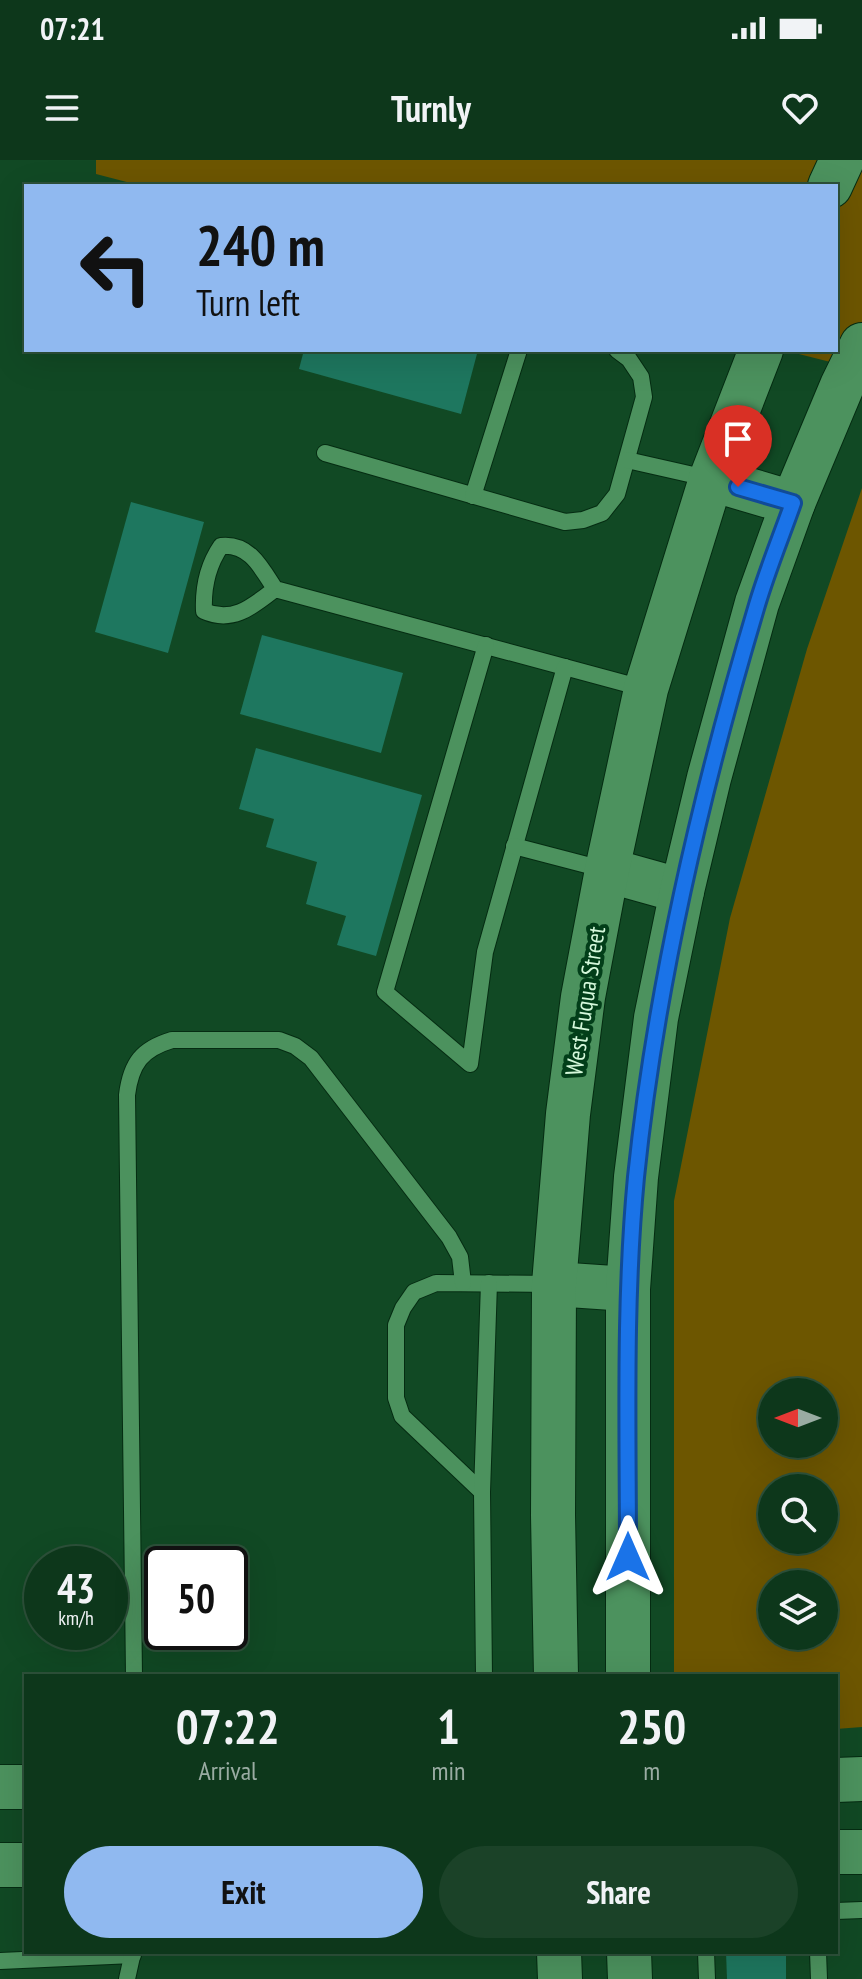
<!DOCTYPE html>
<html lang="en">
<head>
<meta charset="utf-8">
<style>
  :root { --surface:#0d371b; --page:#1b4228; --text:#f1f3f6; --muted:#9aaca3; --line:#2d513a; --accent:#90b9f0 }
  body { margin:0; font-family:"PT Sans Narrow",sans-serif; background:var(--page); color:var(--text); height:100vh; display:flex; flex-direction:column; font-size:30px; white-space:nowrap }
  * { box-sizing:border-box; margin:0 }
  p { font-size:26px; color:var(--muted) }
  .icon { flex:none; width:44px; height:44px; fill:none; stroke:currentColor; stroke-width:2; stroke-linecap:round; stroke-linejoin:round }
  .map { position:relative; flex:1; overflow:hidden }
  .side { position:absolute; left:24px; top:1514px; width:814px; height:280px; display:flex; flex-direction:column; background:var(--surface); border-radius:0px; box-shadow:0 8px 32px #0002,0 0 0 2px var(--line) }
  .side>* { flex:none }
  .hud { position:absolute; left:24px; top:24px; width:814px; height:168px; border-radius:0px; box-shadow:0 8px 32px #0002,0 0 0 2px var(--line); background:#90b9f0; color:#111; overflow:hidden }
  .needle { width:52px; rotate:270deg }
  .buttons { position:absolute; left:758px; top:1218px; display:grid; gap:16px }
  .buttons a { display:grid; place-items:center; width:80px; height:80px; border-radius:50%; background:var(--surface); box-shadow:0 8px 32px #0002,0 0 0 2px var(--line); font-size:40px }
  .speed { position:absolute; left:24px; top:1386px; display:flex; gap:16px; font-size:40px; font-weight:700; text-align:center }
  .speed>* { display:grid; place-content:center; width:104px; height:104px; border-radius:50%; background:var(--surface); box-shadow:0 8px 32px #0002,0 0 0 2px var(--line); line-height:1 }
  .speed small { font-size:20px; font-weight:400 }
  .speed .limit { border:4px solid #111; border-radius:12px; background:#fff; color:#111 }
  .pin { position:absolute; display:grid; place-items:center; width:68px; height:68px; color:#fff; margin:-82px -34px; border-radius:50% 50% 50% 0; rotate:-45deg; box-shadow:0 0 8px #0007 }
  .pin .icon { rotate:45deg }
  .me { position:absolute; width:88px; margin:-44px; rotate:0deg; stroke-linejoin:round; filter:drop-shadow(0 0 6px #0008) }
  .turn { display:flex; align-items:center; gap:28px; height:168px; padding:0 40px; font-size:36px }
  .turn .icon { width:104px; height:104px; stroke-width:2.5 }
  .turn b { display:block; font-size:56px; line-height:68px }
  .eta { display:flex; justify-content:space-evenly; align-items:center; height:136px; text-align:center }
  .eta b { font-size:48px; font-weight:700; line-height:56px }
  .button { display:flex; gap:16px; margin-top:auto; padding:16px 40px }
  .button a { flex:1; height:92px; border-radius:48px; background:var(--accent); color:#111; font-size:32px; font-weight:700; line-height:92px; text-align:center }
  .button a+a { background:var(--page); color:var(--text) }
  .status { display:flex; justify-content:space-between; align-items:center; height:56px; padding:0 40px; background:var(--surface); direction:ltr }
  .status svg { height:22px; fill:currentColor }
  header { display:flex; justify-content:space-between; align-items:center; height:104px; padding:0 40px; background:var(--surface); font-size:36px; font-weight:700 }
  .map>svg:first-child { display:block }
  .green { fill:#6d5600; fill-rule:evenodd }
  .building { fill:#1e775f }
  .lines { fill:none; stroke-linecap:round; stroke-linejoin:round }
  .service-casing { stroke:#052c12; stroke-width:18 }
  .secondary-casing { stroke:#052c12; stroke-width:46 }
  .service { stroke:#4c925e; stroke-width:16 }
  .secondary { stroke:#4c925e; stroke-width:44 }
  .route-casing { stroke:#114b97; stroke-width:20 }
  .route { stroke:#1a73e8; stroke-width:14 }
  .labels { text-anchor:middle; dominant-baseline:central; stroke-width:8; stroke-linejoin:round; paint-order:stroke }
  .street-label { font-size:24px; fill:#d5f8db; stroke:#023e19 }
</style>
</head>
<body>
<div class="status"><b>07:21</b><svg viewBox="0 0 49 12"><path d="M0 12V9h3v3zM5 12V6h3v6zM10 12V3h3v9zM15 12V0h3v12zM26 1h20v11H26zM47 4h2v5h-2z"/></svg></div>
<header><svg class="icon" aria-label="menu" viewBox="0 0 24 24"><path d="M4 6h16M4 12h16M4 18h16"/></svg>Turnly<svg class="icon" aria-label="heart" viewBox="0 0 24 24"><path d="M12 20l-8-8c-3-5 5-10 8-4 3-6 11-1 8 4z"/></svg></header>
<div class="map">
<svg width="862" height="1819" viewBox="0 0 862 1819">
  <rect width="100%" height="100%" fill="#114924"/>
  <g class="green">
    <path d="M96 0H862V210L783 190H836V26H142L96 14Z"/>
    <path d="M862 328V1567L836 1569V1516H674V1041L730 758 807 489ZM772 1232H824V1284H772ZM772 1328H824V1380H772ZM772 1424H824V1476H772Z"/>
  </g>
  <g class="building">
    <path d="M304 190H478L461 254 299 209Z"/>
    <path d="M131 342 204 362 168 493 95 472Z"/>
    <path d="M262 475 403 513 381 593 240 554Z"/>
    <path d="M256 588 422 635 376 796 337 785 346 756 306 744 317 702 266 687 274 659 239 649Z"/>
    <path d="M726 1792H786V1819H727Z"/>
  </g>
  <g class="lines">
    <g class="service-casing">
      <g id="service">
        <path d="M325 293 565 362 583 360 602 353 617 334 644 237 641 217 629 199 617 190"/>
        <path d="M627 300 711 319"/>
        <path d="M473 336 519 190"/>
        <path d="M275 429C253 446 233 464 204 451 203 429 208 405 221 386 249 383 261 407 275 429L646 529"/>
        <path d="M486 485 385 832 470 904 485 792 565 507"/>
        <path d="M514 686 606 710"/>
        <path d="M482 1332 402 1256 396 1238V1165L403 1148 414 1132 436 1123 553 1124"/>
        <path d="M134 1516 127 935C131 903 142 889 172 880H279L295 886 311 898 449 1077 460 1097 463 1123"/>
        <path d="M484 1516 482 1332 489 1123"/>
        <path d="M836 1751 862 1750"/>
        <path d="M706 1792 707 1819"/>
        <path d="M818 1792 819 1819"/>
        <path d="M0 1801 133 1795"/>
        <path d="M127 1819 133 1792"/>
      </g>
    </g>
    <g class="secondary-casing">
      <g id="secondary">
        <path d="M830 26 842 0"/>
        <path d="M711 319 793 343"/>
        <path d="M607 710 682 731"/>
        <path d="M554 1124 628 1129"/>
        <path d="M556 1516 553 1355 554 1124 568 954 583 837 607 710 646 529 711 319 761 190"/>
        <path d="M628 1516V1129L636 1017 656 858 682 731 709 618 757 443 793 343 842 226 862 185"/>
        <path d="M836 1620 862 1619"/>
        <path d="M0 1627H26"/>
        <path d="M836 1692H862"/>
        <path d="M0 1705H26"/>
        <path d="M559 1792 560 1819"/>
        <path d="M629 1792 630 1819"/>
      </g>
    </g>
    <use href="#service" class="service"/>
    <use href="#secondary" class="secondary"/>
  </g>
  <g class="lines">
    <g class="route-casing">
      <path id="route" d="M628 1397C628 1270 624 1143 636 1017 656 823 701 632 757 445 767 411 781 377 793 343L738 327"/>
    </g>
    <use href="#route" class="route"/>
  </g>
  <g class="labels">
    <g class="street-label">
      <text transform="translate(585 841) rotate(-81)">West Fuqua Street</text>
    </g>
  </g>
</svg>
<div class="buttons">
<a><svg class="needle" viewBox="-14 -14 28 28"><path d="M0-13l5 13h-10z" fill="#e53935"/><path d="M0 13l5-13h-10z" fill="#9aaca3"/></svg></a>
<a><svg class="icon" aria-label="search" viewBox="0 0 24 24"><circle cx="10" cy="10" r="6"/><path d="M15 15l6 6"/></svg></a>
<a><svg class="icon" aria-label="layers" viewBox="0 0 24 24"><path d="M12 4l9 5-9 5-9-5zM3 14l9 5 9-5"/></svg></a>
</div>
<div class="speed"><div>43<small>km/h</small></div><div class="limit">50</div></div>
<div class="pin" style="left:738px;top:327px;background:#d93025"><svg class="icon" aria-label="arrive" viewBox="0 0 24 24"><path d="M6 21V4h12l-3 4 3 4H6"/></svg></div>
<svg class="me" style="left:628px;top:1397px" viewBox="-20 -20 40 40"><path d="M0-17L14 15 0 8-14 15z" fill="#1a73e8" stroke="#fff" stroke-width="4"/></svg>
<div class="hud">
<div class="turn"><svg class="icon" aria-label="left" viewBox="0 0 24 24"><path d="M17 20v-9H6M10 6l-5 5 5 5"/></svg><div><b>240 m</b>Turn left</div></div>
</div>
<section class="side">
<div class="eta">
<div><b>07:22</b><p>Arrival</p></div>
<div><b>1</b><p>min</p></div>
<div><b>250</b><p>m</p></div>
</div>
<div class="button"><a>Exit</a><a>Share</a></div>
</section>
</div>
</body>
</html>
